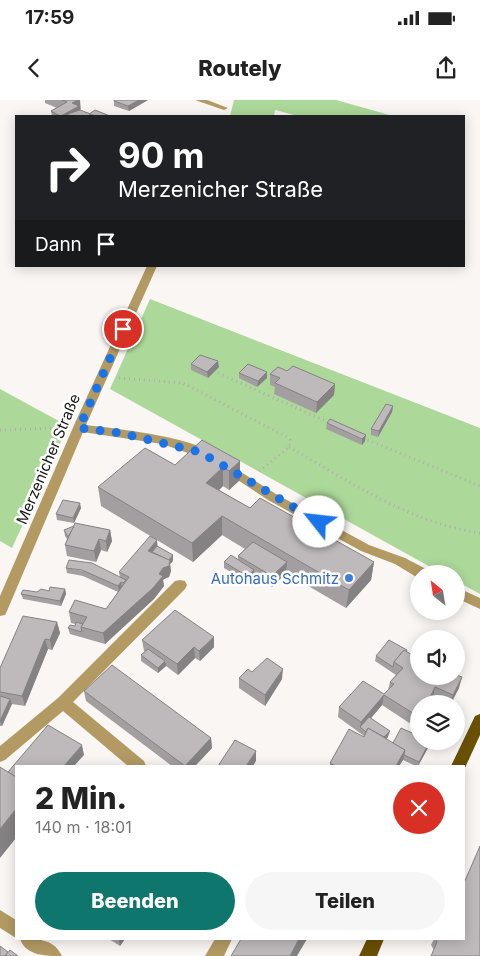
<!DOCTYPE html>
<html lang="de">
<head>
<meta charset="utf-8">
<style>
  :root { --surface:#fff; --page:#f6f6f6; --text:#222; --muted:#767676; --accent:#0f766e }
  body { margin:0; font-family:Inter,sans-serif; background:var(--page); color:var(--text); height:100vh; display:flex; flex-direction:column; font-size:19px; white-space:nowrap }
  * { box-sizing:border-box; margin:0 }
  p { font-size:16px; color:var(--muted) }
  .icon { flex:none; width:28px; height:28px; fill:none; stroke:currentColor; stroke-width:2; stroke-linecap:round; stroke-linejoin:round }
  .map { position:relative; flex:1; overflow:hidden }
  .sheet { position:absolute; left:15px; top:665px; width:450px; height:175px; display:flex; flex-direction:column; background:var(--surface); border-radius:0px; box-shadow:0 2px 12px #0003 }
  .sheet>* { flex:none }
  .top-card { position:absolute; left:15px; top:15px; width:450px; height:152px; border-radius:0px; box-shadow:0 2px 12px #0003; background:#202124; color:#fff; overflow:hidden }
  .needle { width:32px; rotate:330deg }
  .controls { position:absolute; left:410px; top:465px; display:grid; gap:10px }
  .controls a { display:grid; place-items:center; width:55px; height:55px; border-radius:50%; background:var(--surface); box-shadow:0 2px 12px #0003; font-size:25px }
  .pin { position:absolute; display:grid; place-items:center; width:42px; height:42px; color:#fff; margin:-21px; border:2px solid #fff; border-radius:50%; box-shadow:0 1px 5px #0007 }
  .me { position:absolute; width:55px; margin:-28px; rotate:299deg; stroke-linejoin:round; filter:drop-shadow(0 0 4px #0008) }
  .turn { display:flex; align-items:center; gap:18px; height:105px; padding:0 20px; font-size:22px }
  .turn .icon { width:65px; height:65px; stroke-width:2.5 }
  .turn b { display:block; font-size:35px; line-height:42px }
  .then { display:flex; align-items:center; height:48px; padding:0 20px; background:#0003; gap:10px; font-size:19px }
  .round { display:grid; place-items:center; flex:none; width:52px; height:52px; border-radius:26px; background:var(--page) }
  .overview { display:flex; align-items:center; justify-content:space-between; height:85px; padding:0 20px }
  h1 { font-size:30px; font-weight:800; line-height:38px }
  .button { display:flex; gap:10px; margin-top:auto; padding:10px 20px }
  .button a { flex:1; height:58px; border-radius:30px; background:var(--accent); color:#fff; font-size:20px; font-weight:800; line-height:58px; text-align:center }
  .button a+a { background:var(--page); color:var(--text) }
  .status { display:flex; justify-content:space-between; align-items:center; height:35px; padding:0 25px; background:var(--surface); direction:ltr }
  .status svg { height:14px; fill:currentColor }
  header { display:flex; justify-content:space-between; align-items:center; height:65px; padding:0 20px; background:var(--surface); font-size:22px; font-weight:800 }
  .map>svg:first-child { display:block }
  .green { fill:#acd899 }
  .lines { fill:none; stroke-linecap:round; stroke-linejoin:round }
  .path { stroke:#b0adab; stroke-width:3; stroke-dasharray:1 4; stroke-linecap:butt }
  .minor { fill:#b39a63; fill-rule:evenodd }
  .major { fill:#6a5004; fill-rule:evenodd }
  .wall { fill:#a39fa1 }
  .shaded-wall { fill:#858283 }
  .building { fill:#beb9bb; stroke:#858283 }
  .route { stroke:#1a73e8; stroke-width:9; stroke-dasharray:0 16.2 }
  .shop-dot { fill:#3f7fe0; stroke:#fff; stroke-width:2 }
  .labels { text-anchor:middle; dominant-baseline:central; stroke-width:5; stroke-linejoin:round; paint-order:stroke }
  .street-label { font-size:15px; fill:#191716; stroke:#fff }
  .shop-label { font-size:15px; fill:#366cbe; stroke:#fff; text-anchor:end }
</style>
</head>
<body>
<div class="status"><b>17:59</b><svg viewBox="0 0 49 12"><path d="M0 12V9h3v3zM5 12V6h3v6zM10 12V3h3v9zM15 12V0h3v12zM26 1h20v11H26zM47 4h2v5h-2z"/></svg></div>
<header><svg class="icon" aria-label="back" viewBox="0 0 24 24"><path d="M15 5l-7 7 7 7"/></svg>Routely<svg class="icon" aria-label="share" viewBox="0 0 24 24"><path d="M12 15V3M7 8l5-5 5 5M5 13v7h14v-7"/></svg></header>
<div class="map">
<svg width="480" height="856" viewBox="0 0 480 856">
  <rect width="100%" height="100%" fill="#faf6f3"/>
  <g class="green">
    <path d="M234 0H336L393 16H298L275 10 274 16H230Z"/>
    <path d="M150 199 480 328V494L456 481V474H443L110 289Z"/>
    <path d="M0 289 68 326 12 448 0 441Z"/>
  </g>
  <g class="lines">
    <g class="path">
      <path d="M218 273 330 323"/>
      <path d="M119 278 183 283 287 337 290 340 289 347 259 371"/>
      <path d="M0 330 61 328"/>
      <path d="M363 338 480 386"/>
      <path d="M289 347C349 381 410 423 480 433"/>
    </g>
    <g class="minor">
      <path d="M195 0H207L228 8 224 10Z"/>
      <path d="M147 166H157L86 325C110 328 200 337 214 356L208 360 162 344 83 332 7 511 5 515 0 516V496L75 323Z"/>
      <path d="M225 362 276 394 369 445 405 458 428 470 429 474H419L418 478 395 464 361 451 268 400 221 369 219 366 221 363Z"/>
      <path d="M180 480 185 481 187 485 185 489 73 602 144 661 146 666H128L63 611 5 660 0 662V646L58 598 175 481Z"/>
      <path d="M456 487 480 498V509L456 498Z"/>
      <path d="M0 810 16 820V838L0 828Z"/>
      <path d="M20 839C36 839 54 838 62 856 46 856 26 856 20 839Z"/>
      <path d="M215 839H232L224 856H205Z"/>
    </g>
    <g class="major">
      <path d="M480 614V635L464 670V666H451L475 616Z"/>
      <path d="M367 839H384L377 856H359Z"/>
    </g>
  </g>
  <g class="wall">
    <path d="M45 0H80L81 9 80 11 89 14 110 16H52L51 11 57 8 45 3Z"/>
    <path d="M148 0 129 11 114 6V1Z"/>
    <path d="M191 264 219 267 208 278 191 270Z"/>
    <path d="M287 271 335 284 334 295 316 313 274 294 275 287 270 285V274Z"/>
    <path d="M239 273 267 278 257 287 239 278Z"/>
    <path d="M393 306 392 312 378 337 371 335V329Z"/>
    <path d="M327 323 365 341 362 345 326 329Z"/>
    <path d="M202 340 240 380 229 390 223 386 219 390 250 408 374 462 371 480 346 508 286 473 272 487 254 476 247 482 224 468V462L238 460V456L245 449 222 435 193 462 101 406 98 387 175 365Z"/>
    <path d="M81 408 74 423 57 420 56 414Z"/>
    <path d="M64 430H110L112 441 107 452 101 450 96 462 67 456 65 445 67 439 65 436Z"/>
    <path d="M157 440V446L173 455V461L170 464 171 471 169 477 164 479 163 480 164 486 154 499 105 544 70 534 68 528 75 526V524L71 523 69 512 106 509 118 492 83 476 67 473 66 468 120 477 119 472Z"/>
    <path d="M65 489 66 494 61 506 23 499 21 494Z"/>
    <path d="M57 522 60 533 52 550 48 549 25 606 12 604 2 626H0V568Z"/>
    <path d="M142 540 214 547 200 561 195 558 178 575 166 566 158 573 141 561V555L145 552 144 551Z"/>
    <path d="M407 552 459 588 451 604H446L433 598 419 604V625L417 628 382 605 371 618 388 637 386 639 393 643 430 641 429 646 418 666H416L403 660 399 666H330V663L364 636 338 617 339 607 384 594 388 590 390 582 396 575 375 561 376 556Z"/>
    <path d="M252 572 282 579 265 606 239 588V578Z"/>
    <path d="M84 591 211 638 212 648 195 666H172L86 601Z"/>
    <path d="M109 839H125L120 846Z"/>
    <path d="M434 839H464L434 850 431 845Z"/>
  </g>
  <g class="shaded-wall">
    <path d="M78 0H80V16L67 14V16H61L72 3Z"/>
    <path d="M139 0H148L129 11 128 6Z"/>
    <path d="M218 261 219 267 208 278 207 272Z"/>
    <path d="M267 272V278L257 287 258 281Z"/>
    <path d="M335 284 334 295 316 313 317 302Z"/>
    <path d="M393 306 392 312 378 337 379 331Z"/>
    <path d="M366 335 365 341 362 345V339Z"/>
    <path d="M240 361V380L229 390V371Z"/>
    <path d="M223 367V386L207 402 206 383Z"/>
    <path d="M80 403 81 408 74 423 73 418Z"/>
    <path d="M222 416V435L193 462 192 443Z"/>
    <path d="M110 430 112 441 107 452 106 441Z"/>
    <path d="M99 439 101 450 96 462 94 451Z"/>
    <path d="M157 440 158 451 153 458 148 451Z"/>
    <path d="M173 455V461L170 464 171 471 169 477 164 479 163 480 164 486 154 499 105 544 103 533 159 474 165 463Z"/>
    <path d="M287 462 286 473 272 487V476Z"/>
    <path d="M374 462 371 480 346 508 349 490Z"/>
    <path d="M254 470V476L247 482V476Z"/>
    <path d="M121 482 122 488 119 492 118 486Z"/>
    <path d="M65 489 66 494 61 506 60 501Z"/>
    <path d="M57 522 60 533 52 550 50 540Z"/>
    <path d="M214 537V547L200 561 199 551Z"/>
    <path d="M45 539 48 549 25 606 22 596Z"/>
    <path d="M194 547 195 558 178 575 177 564Z"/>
    <path d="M165 561 166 566 158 573V568Z"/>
    <path d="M283 569 282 579 265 606V595Z"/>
    <path d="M462 577 459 588 450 604 453 595Z"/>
    <path d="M435 587 433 598 430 604H427Z"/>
    <path d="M384 595 382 605 362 629 360 627 361 622Z"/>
    <path d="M10 599 12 604 2 626 0 621Z"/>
    <path d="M390 631 388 637 379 646 380 641Z"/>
    <path d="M211 638 212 648 195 666H185Z"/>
    <path d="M430 641 429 646 418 666 419 662Z"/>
    <path d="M82 645 84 655 74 666H64Z"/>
    <path d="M405 650 403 660 399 666H396Z"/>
    <path d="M256 651V661L253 666H246Z"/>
    <path d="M16 709V738L0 758V729Z"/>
    <path d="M119 839H125L120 846Z"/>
    <path d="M299 839H307L297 856H290Z"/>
  </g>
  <g class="building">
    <path d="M62 0H78L72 3 79 6 61 16H60L51 11 67 2Z"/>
    <path d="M114 0H139L128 6 114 1Z"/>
    <path d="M80 10 96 16H71L67 14Z"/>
    <path d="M95 10 110 16H96L89 14Z"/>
    <path d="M200 255 218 261 207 272 191 264Z"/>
    <path d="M248 264 267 272 258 281 239 273Z"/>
    <path d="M293 266 335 284 317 302 275 283 280 278 270 274 278 267 287 271Z"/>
    <path d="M386 304 393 306 379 331 371 329Z"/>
    <path d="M330 319 366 335 362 339 327 323Z"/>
    <path d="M202 340 240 361 229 371 223 367 206 383 250 408 260 398 374 462 349 490 222 416 192 443 98 387 145 348 175 365Z"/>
    <path d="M63 400 80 403 73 418 56 414Z"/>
    <path d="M75 423 110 430 106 441 99 439 94 451 65 445Z"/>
    <path d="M74 426 68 437 64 430Z"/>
    <path d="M150 436 157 440 148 451 170 460 169 466 163 468 159 474 163 476 153 488 103 533 81 527 87 517 69 512 75 500 106 509 129 477 119 472Z"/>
    <path d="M253 442 287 462 272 476 238 456Z"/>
    <path d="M157 446 173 455 169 460 152 452Z"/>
    <path d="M231 455 254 470 247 476 224 462Z"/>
    <path d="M69 460 92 463 126 480 123 483 121 482 118 486 82 470 66 468Z"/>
    <path d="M50 487 65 489 60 501 21 494 23 490 37 492 41 489 49 491Z"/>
    <path d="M175 510 214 537 199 551 194 547 177 564 142 540Z"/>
    <path d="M23 516 57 522 50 540 45 539 22 596 0 592V568Z"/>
    <path d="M76 522 83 524 81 527 82 532 68 528 70 525 75 526Z"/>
    <path d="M389 540 407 550 406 552 404 550 394 562 393 567 376 556Z"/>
    <path d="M148 549 165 561 158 568 141 555Z"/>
    <path d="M404 550 419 559V576H456V575L462 577 453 595 435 587 427 604H419V617L384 595 361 622 339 607 363 581 384 594 394 584 390 582 403 568 394 562Z"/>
    <path d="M267 558 283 569 265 595 239 578 248 569 252 572Z"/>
    <path d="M112 565 211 638 185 666 84 591Z"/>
    <path d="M0 596 10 599 0 621Z"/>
    <path d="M369 617 390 631 384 637 368 628 366 632 360 627Z"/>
    <path d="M48 625 82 645 64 666H16V677L8 672Z"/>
    <path d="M368 628 405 650 396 666H335L330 663 349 629 364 637Z"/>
    <path d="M401 628 419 636V641H430L419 662 404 655 405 650 393 643Z"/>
    <path d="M235 640 256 651 246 666H218Z"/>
    <path d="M0 667 16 677V709L0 729Z"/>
    <path d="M480 746V856H431L437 842 435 839H464V783Z"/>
    <path d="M241 839H299L290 856H231Z"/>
    <path d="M0 846 8 852 5 856H0Z"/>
    <path d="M10 850 18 856H5Z"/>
  </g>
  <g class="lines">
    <path class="route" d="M123 229 79 328 120 333 200 352 319 422"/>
  </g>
  <circle class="shop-dot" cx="349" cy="478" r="5"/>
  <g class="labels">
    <g class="street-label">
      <text transform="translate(48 359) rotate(-67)">Merzenicher Straße</text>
    </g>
    <g class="shop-label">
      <text x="339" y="478">Autohaus Schmitz</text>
    </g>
  </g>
</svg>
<div class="controls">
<a><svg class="needle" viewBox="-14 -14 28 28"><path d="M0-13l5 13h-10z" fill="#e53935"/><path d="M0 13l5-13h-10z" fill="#767676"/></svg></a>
<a><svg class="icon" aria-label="sound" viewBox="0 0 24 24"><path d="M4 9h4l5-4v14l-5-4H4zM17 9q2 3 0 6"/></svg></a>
<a><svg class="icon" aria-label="layers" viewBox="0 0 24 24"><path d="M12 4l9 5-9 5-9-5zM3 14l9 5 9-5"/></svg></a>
</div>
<div class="pin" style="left:123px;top:229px;background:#d93025"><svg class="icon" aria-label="arrive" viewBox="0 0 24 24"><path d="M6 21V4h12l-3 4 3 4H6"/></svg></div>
<svg class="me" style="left:319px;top:422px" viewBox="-20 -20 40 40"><circle r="19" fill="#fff"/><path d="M0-13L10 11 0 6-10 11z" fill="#1a73e8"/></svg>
<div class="top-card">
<div class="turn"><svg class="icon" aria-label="right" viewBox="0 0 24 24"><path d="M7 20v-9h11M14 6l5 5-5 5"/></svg><div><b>90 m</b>Merzenicher Straße</div></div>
<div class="then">Dann<svg class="icon" aria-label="arrive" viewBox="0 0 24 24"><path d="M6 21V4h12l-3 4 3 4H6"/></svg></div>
</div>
<section class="sheet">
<div class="overview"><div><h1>2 Min.</h1><p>140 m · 18:01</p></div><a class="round" style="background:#d93025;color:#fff"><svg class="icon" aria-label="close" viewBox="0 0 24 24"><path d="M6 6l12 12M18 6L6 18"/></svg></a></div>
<div class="button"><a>Beenden</a><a>Teilen</a></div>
</section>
</div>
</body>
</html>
